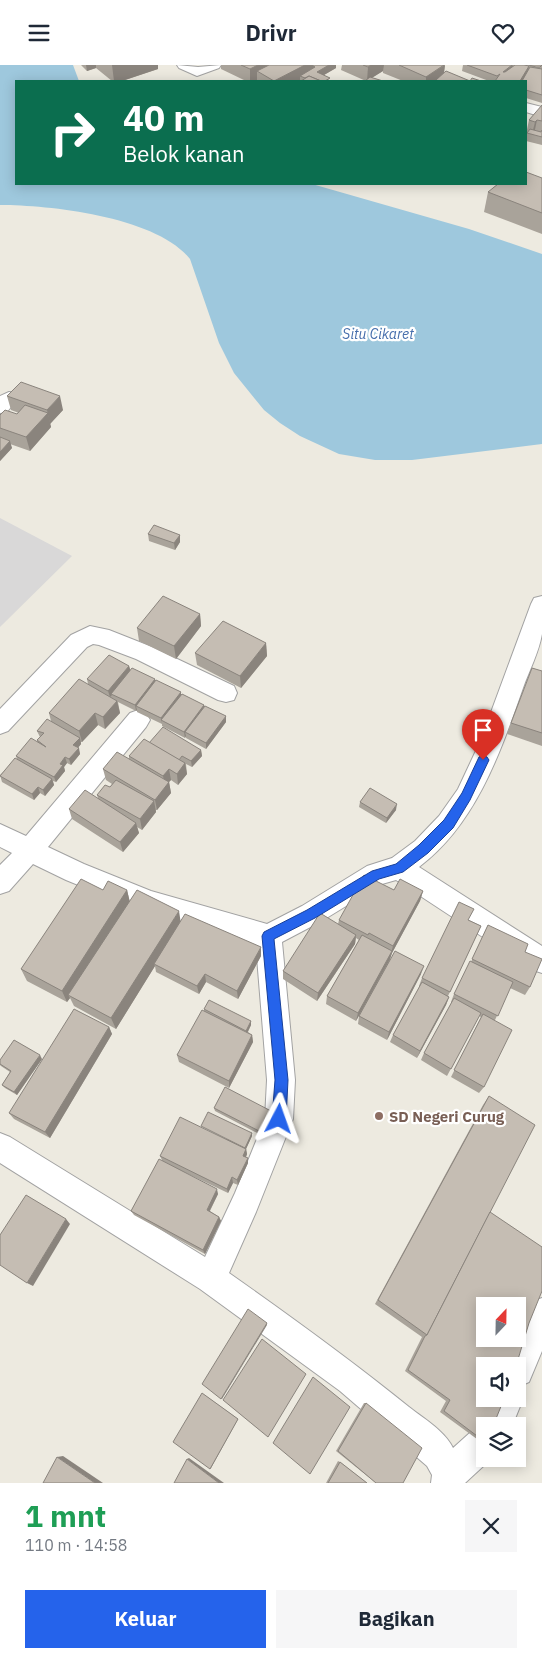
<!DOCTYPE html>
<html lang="id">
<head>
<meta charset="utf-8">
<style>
  :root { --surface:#fff; --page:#f6f6f7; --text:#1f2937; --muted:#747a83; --accent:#2563eb }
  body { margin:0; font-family:"IBM Plex Sans",sans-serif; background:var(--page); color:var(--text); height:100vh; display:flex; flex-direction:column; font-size:19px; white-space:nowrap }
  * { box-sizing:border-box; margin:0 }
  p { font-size:16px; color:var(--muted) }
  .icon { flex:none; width:28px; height:28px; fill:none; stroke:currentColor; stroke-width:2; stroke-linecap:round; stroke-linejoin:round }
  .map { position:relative; height:1418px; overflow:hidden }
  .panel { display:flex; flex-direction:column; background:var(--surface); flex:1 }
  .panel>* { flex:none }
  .guide { position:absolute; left:15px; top:15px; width:512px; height:105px; border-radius:0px; box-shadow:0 2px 12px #0003; background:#0b6e4f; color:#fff; overflow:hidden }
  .needle { width:32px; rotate:22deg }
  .buttons { position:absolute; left:476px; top:1232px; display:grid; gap:10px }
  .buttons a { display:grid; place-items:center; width:50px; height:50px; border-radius:0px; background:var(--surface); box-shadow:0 2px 12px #0003; font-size:25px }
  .pin { position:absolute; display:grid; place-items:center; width:42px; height:42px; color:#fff; margin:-51px -21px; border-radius:50% 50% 50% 0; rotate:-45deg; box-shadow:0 0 5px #0007 }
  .pin .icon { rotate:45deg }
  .me { position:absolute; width:55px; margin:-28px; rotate:4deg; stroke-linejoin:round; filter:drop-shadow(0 0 4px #0008) }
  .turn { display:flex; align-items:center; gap:18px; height:105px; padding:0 25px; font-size:22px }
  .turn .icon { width:65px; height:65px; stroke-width:2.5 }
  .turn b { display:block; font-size:35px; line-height:42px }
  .round { display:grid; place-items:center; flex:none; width:52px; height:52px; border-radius:0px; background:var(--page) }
  .overview { display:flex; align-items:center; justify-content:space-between; height:85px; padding:0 25px }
  h1 { font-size:30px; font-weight:700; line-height:38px; color:#1e9e55 }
  .button { display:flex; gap:10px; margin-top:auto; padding:10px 25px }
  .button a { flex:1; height:58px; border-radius:0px; background:var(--accent); color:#fff; font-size:20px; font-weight:700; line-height:58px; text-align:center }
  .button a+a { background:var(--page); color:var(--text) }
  header { display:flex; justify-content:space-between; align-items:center; height:65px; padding:0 25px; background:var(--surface); font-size:22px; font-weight:700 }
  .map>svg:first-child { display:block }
  .residential { fill:#d9d8d8 }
  .water { fill:#9ec8dd }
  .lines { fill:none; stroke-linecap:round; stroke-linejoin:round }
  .minor-casing { stroke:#a2a2a2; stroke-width:2 }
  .minor { fill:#fff; fill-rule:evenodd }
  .wall { fill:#a9a39a }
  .shaded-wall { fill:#8a847d }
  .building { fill:#c5bdb3; stroke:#8a847d; fill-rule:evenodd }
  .route { fill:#2563eb; stroke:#184099 }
  .education-dot { fill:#8d6e63; stroke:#fff; stroke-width:2 }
  .labels { text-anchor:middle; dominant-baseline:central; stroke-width:4.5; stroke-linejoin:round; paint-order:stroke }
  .far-water-label { font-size:14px; font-style:italic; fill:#466eac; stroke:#fff }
  .education-label { font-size:15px; font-weight:bold; fill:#785e54; stroke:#fff; text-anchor:start }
</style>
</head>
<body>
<header><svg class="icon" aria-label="menu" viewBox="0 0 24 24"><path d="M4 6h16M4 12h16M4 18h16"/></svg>Drivr<svg class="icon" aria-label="heart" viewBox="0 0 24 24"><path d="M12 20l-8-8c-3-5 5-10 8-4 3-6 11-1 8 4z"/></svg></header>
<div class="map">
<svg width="542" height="1418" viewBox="0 0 542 1418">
  <rect width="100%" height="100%" fill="#edeae0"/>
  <path class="residential" d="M0 453 72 491 0 562Z"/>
  <path class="water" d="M0 0H73L79 16H16V119H312L469 164 542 189V379L412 395H375L339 389 300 371 280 358 264 345 234 308 219 278 190 194C157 152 51 140 0 140Z"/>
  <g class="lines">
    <g class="minor-casing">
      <g id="minor">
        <path d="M177 0 198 2 221 0 219 3 197 11 179 3Z"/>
        <path d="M526 38 542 42V52L526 47Z"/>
        <path d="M9 327 16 328 18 333 7 347 0 348V331Z"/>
        <path d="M542 531C542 543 542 557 542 569 539 587 529 606 523 623 500 688 476 759 419 802L542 881V908L533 905 396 815 382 819 320 857 282 877 295 1015 293 1054 256 1147 229 1208C290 1251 351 1295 409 1342 423 1353 445 1366 453 1383L473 1365 480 1363 491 1334H518V1323L523 1334 512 1361H485V1394H491L465 1418H431L432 1410 427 1401 340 1326 200 1224 0 1098V1068L10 1072 205 1192 235 1128 265 1054 267 1015 256 880 149 849 66 815 33 799 9 826 0 829V800L12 788 0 782V759L26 771 130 648 138 645 146 648 150 655 146 662 48 782 84 799 151 826 267 859 302 841 367 801 392 793 415 776 439 751 458 724 480 677 531 539 534 533Z"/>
        <path d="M90 561 109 565 152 582 234 621 237 628 234 635 226 637 218 635 136 594 99 580 93 579 87 582 8 666 0 669V644L71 570Z"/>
        <path d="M542 1233V1286L529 1317 518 1322V1301H504L516 1274H518V1269L531 1237Z"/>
      </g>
    </g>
    <use href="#minor" class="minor"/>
  </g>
  <g class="wall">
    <path d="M81 0H158V4L122 16H112L96 3 87 6Z"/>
    <path d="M221 0H336V3L324 10 330 16H257V15L254 16H246L221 4Z"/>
    <path d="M342 0H445L444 8 470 16H481H403L383 8V6L366 16 341 5Z"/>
    <path d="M463 0H542V38L526 33V16H489L462 6Z"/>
    <path d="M542 41V80L526 76 527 70 526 69 529 55Z"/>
    <path d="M542 113V169L484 147 488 127Z"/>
    <path d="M7 331 63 345 50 359 51 362 30 386 10 379 12 383 0 396V350L17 349 19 348 11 345Z"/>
    <path d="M148 469 180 470V477L175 485 149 476Z"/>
    <path d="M200 549 201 561 176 594 139 576 137 563Z"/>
    <path d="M266 578 267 591 241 623 197 600 195 588Z"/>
    <path d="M129 601 130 605 181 627V630L204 640 205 642 226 657 206 684 186 673V671L185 673 162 661V659L137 647V645L136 646 118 637 120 648 105 664 98 660 82 677H81V679L78 683 80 689 71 700 67 698 64 702 65 706 56 717 53 716 54 720 45 731 40 728 34 735 2 717 0 710 17 694 16 691 37 677V675L40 672 37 666 51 656 49 648 88 619 87 614Z"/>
    <path d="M542 606V681L507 669 511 658Z"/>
    <path d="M149 678 201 685 202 691 192 702 186 699 187 709 178 720 171 715 169 717 171 728 157 745H156V747L142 765 137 762 139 768 123 787 72 754 69 744 98 733 97 730 110 722 112 719 106 715 103 704 129 694V691Z"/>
    <path d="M360 737 396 745 386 758 359 742Z"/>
    <path d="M103 825H127L130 837 181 856 261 891 238 934 206 917 199 929 156 907 155 901 116 964 74 941 70 933 67 937 27 916 21 904Z"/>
    <path d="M394 825 423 826 420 836 392 888 390 894 421 909 387 975 358 959 359 951 377 918 356 956 326 939 327 931 359 875 356 873 355 879 317 936 283 914V906L338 859 339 855Z"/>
    <path d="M469 855 481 861 448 931 449 932 446 940 417 993 390 977 393 970 420 921H419L422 913Z"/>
    <path d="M488 860 525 887 530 922 525 930 510 923 495 955 484 1022 479 1028 451 1012 481 952 479 951 447 1011 421 995 424 988 452 937H451L454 929 471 897Z"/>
    <path d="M204 944 251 956V960L248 967 252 970 253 977 229 1023 179 997 177 990 204 946Z"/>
    <path d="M109 962 112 969 50 1073 14 1054 9 1048Z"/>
    <path d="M42 994 17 1030 5 1023 2 1020 10 1007 1 1001 0 1000V995Z"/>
    <path d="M489 1031 490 1147 485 1378 481 1377 440 1347 446 1336 405 1306 422 1272 375 1239 483 1040Z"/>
    <path d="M214 1043 271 1049 261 1070 215 1046Z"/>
    <path d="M252 1068V1071L246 1084 247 1089 246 1092 248 1098 238 1120 233 1118 228 1128 184 1107 218 1129 210 1146 219 1152 221 1156 205 1189 134 1150 131 1146 162 1095 160 1091Z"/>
    <path d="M364 1338H366L403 1418H376L336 1386Z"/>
    <path d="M338 1396 340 1397 367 1418H326Z"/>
  </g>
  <g class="shaded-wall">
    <path d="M86 0H96V3L87 6Z"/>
    <path d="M112 0H158V4L122 16H114Z"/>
    <path d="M258 0H281L257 6V15L254 16H250V4Z"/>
    <path d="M305 0H315V9L300 11V16H274Z"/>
    <path d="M329 0H336V3L317 14V7Z"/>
    <path d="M371 0H384L383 6 367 16 368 2Z"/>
    <path d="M445 0 443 14 436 15V16H426V12Z"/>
    <path d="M513 0 512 7 502 14 503 7Z"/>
    <path d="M529 1 528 9 523 16H520Z"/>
    <path d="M537 55 534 69H532L535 57Z"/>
    <path d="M60 331 63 345 50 359 47 345Z"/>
    <path d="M48 348 51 362 30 386 26 372Z"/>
    <path d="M10 376 12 383 0 396V387Z"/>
    <path d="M180 470V477L175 485 174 478Z"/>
    <path d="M200 549 201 561 176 594 174 581Z"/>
    <path d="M266 578 267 591 241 623 240 611Z"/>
    <path d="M129 601 131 607 111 629 112 630 110 632 108 626Z"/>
    <path d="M155 614 156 620 136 641 137 645 136 646 135 640Z"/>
    <path d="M181 627V633L161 655 162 659 161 653Z"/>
    <path d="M117 636 120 648 105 664 103 652Z"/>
    <path d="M204 640 205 646 185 667 186 671 185 673 184 667Z"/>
    <path d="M95 648 98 660 82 677 79 666Z"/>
    <path d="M226 651V657L206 684V678Z"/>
    <path d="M80 673 81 679 75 686 73 680Z"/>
    <path d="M79 683 80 689 71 700 69 694Z"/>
    <path d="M201 685 202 691 192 702 191 696Z"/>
    <path d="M65 692 67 698 64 702 65 706 56 717 54 712 60 699Z"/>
    <path d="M185 698 187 709 178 720 177 709Z"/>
    <path d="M169 704 171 715 169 717 171 728 157 745 155 735 165 722 163 711Z"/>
    <path d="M52 714 54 720 45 731 43 725Z"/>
    <path d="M38 722 40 728 34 735 32 729Z"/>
    <path d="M154 736 156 747 142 765 140 754Z"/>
    <path d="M397 739 396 745 386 758 387 753Z"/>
    <path d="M136 758 139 768 123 787 120 777Z"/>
    <path d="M127 825 130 838 68 930 70 933 67 937 62 926Z"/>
    <path d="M423 826 420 836 392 888 390 894 356 956 358 948 391 888 393 881Z"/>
    <path d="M179 846 181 859 154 899 155 901 116 964 111 953Z"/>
    <path d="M356 870 355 879 317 936 318 928Z"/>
    <path d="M261 882V891L238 934 237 926Z"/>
    <path d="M424 901 421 909 387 975 389 967Z"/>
    <path d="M205 909 206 917 199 929 197 921Z"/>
    <path d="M449 932 446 940 417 993 420 986Z"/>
    <path d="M251 956V960L246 970V966Z"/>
    <path d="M109 962 112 969 50 1073 45 1067Z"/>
    <path d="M252 970 253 977 229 1023V1016Z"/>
    <path d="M40 990 42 994 17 1030 14 1027Z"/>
    <path d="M271 1046V1049L261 1070V1067Z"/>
    <path d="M252 1068V1071L246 1084 247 1089 244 1097 243 1091 245 1083Z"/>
    <path d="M248 1093V1098L238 1120 237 1115Z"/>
    <path d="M232 1112 233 1118 228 1128 227 1124Z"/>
    <path d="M217 1124 218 1129 208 1149 207 1145Z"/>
    <path d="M219 1152 221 1156 205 1189 203 1185Z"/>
    <path d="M66 1154 70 1159 33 1221 27 1218Z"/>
    <path d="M267 1258V1260L222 1334H221Z"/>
    <path d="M203 1329 238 1354 211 1403 210 1404Z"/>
    <path d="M63 1391 103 1418H95L57 1392Z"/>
    <path d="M189 1393 224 1418H219L187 1394Z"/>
  </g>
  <g class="building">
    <path d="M241 0H258L250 4Z"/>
    <path d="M269 0H305L274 16 257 6Z"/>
    <path d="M312 0H329L317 7 330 13 325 16H321L309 11 305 13 300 11 315 2Z"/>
    <path d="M363 0H371L368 2Z"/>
    <path d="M399 0H444L426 12Z"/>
    <path d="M467 0H512L503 7H505L515 0H524L529 1 520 16H495L500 9 497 11Z"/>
    <path d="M529 0H542L540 2H536Z"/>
    <path d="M530 2 542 4V30L526 25V16H522Z"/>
    <path d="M446 6 470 16 472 13 481 16H439L436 15Z"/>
    <path d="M309 11 321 16H301Z"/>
    <path d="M370 12 383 16H365Z"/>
    <path d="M542 40V56L537 55 535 57 529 55Z"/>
    <path d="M530 64 541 67 542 65V72L527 68Z"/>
    <path d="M526 107 542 113V148L488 127 498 119H526Z"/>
    <path d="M21 317 60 331 47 345 7 331Z"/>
    <path d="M25 340 48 348 26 372 0 363V350L5 345 17 349Z"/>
    <path d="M0 372 10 376 0 387Z"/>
    <path d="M154 460 180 470 174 478 148 469Z"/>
    <path d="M163 531 200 549 174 581 137 563Z"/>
    <path d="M223 556 266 578 240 611 195 588Z"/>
    <path d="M109 590 129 601 108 626 87 614Z"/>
    <path d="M132 603 155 614 135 640 111 629Z"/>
    <path d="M532 603 542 606V668L511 658Z"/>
    <path d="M79 614 117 636 103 652 95 648 79 666 49 648Z"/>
    <path d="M156 615 181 627 161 653 136 641Z"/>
    <path d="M182 629 204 640 184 667 161 655Z"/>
    <path d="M205 641 226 651 206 678 185 667Z"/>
    <path d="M47 654 80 673 73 680 79 683 69 694 65 692 60 699 63 700 54 712 16 691 31 673 46 682 37 675 44 668 37 666Z"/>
    <path d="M163 662 201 685 191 696 182 691 179 695 149 678Z"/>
    <path d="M144 674 185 698 177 709 169 704 163 711 129 691Z"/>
    <path d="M117 687 169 717 155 735 103 704Z"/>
    <path d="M15 693 52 714 43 725 38 722 32 729 0 711Z"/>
    <path d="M116 715 154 736 140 754 97 730 105 720 110 722Z"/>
    <path d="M370 723 397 739 387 753 360 737Z"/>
    <path d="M85 725 136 758 120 777 69 744Z"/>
    <path d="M364 810 394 825 400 814 423 826 393 881 369 868 368 870 339 855Z"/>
    <path d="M81 814 103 825 108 816 127 825 62 926 21 904Z"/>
    <path d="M137 825 179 846 111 953 68 930Z"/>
    <path d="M459 837 474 844 468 855 481 861 450 927 422 913Z"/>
    <path d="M320 848 356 870 318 928 283 906Z"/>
    <path d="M185 849 261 882 237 926 205 909 197 921 154 899Z"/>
    <path d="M488 860 528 879 525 887 542 894 530 922 472 894Z"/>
    <path d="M362 870 392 886 358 948 327 931Z"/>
    <path d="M395 886 424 901 389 967 359 951Z"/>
    <path d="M470 896 513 917 498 951 454 929Z"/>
    <path d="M422 917 449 932 420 986 393 970Z"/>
    <path d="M454 933 481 948 451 1004 424 988Z"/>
    <path d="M209 935 251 956 246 966 204 944Z"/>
    <path d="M74 944 109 962 45 1067 9 1048Z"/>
    <path d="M202 945 252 970 229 1016 177 990Z"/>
    <path d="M483 949 512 965 484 1022 454 1005Z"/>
    <path d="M14 975 40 990 14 1027 2 1020 11 1006 0 999V995Z"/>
    <path d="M225 1022 271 1046 261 1067 214 1043Z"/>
    <path d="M489 1031 535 1060 427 1270 378 1235Z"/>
    <path d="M208 1047 252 1068 245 1083 201 1061Z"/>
    <path d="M180 1052 246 1084 243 1091 248 1093 237 1115 232 1112 227 1124 160 1091Z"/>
    <path d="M159 1094 217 1124 207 1145 219 1152 203 1185 131 1146Z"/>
    <path d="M26 1130 66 1154 27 1218 0 1200V1170Z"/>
    <path d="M490 1147 542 1182V1226L529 1258 516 1301H485V1334H504L493 1361H485V1377L444 1346 450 1335 408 1305 425 1271 427 1270ZM485 1241H518V1274H485Z"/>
    <path d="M248 1244 267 1258 221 1334 202 1319Z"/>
    <path d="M262 1274 306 1309 268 1372 223 1335Z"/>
    <path d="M313 1312 350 1342 310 1409 273 1378Z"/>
    <path d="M202 1328 238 1354 210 1404 173 1377Z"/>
    <path d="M366 1338 422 1383 403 1418H376L338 1386Z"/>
    <path d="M57 1392 95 1418H43Z"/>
    <path d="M187 1394 219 1418H174Z"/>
    <path d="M340 1397 367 1418H328Z"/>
  </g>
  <path class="route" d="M483 690 487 692 489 695 470 735 453 763 428 788 403 807 379 814 315 853 274 874 288 1015 286 1054 284 1059 279 1061 274 1059 272 1054 275 1015 262 871 264 867 307 845 372 806 396 799 419 780 444 755 462 728 479 692Z"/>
  <circle class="education-dot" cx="379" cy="1051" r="5"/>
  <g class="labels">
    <g class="far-water-label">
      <text x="378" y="269">Situ Cikaret</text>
    </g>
    <g class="education-label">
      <text x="389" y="1051">SD Negeri Curug</text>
    </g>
  </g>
</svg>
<div class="buttons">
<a><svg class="needle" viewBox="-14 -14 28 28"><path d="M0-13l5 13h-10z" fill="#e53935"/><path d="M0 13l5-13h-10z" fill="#747a83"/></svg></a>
<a><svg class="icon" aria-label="sound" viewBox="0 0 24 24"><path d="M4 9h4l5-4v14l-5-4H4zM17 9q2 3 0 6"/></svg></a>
<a><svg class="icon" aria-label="layers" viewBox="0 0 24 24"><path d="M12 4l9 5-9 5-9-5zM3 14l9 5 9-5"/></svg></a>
</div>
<div class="pin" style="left:483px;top:695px;background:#d93025"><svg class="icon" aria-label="arrive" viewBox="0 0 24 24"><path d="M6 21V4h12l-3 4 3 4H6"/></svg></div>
<svg class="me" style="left:279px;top:1054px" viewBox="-20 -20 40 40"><path d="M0-17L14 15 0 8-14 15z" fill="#2563eb" stroke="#fff" stroke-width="4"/></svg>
<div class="guide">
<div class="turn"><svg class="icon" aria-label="right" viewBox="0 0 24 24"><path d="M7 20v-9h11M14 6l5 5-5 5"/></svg><div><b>40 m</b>Belok kanan</div></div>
</div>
</div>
<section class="panel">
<div class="overview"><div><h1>1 mnt</h1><p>110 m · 14:58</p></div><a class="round"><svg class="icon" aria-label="close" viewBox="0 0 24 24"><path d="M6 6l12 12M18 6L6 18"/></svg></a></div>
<div class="button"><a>Keluar</a><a>Bagikan</a></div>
</section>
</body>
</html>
